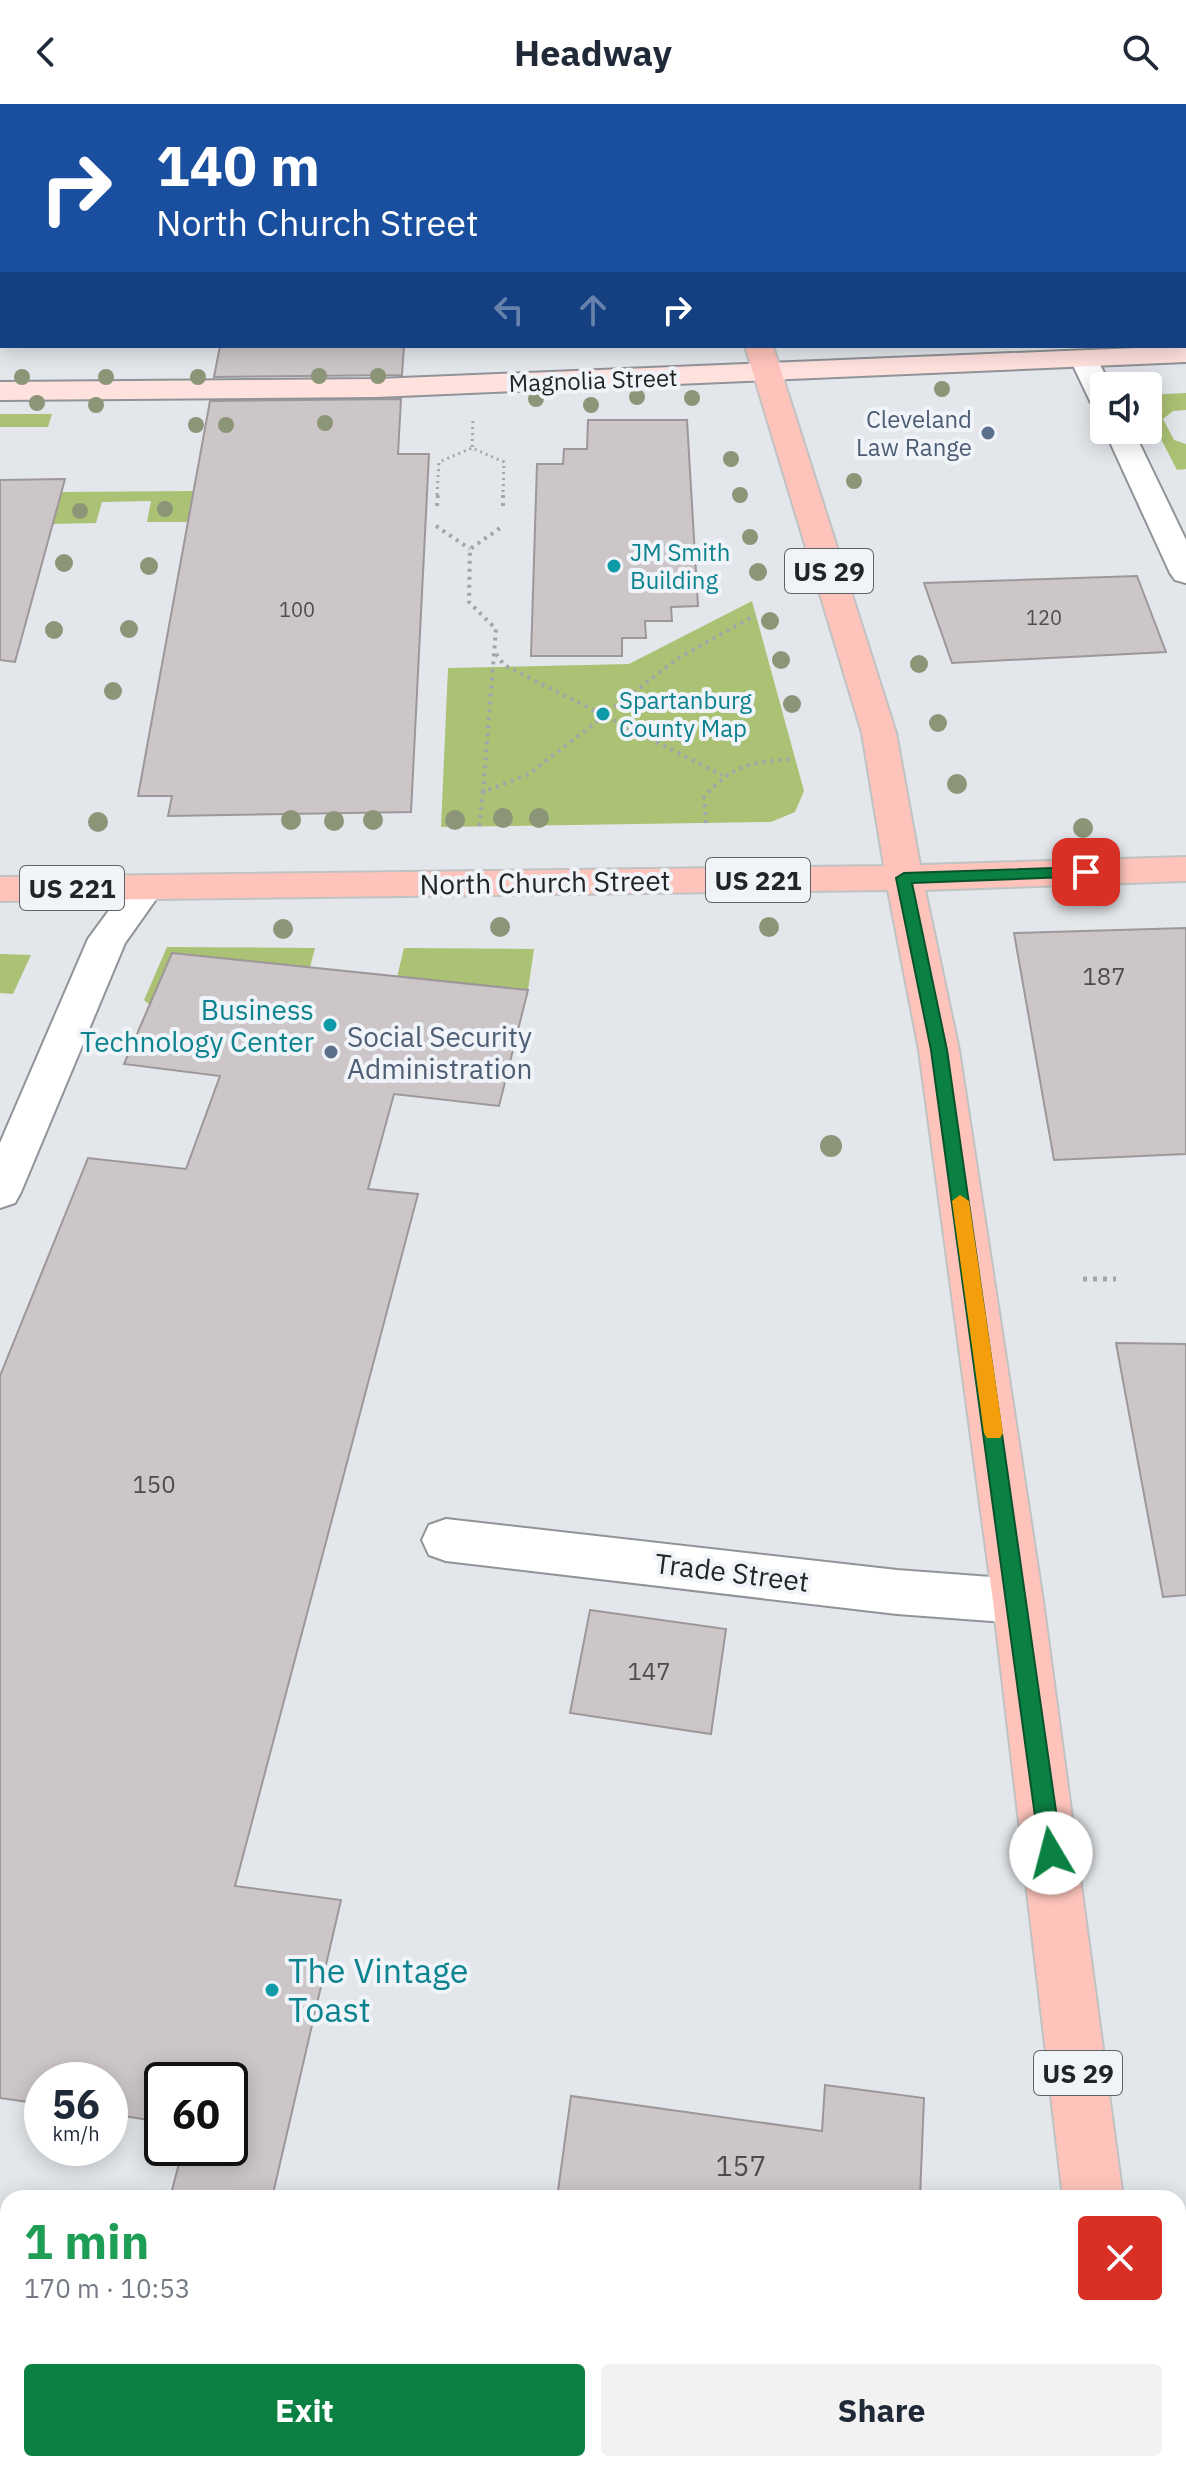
<!DOCTYPE html>
<html lang="en">
<head>
<meta charset="utf-8">
<style>
  :root { --surface:#fff; --page:#f2f2f3; --text:#1f2937; --muted:#747a83; --accent:#0b8043 }
  body { margin:0; font-family:"IBM Plex Sans",sans-serif; background:var(--page); color:var(--text); height:100vh; display:flex; flex-direction:column; font-size:30px; white-space:nowrap }
  * { box-sizing:border-box; margin:0 }
  p { font-size:26px; color:var(--muted) }
  .icon { flex:none; width:44px; height:44px; fill:none; stroke:currentColor; stroke-width:2; stroke-linecap:round; stroke-linejoin:round }
  .map { position:relative; flex:1; overflow:hidden }
  .sheet { position:absolute; left:0px; top:2086px; width:1186px; height:282px; display:flex; flex-direction:column; background:var(--surface); border-radius:24px 24px 0 0; box-shadow:0 4px 20px #0003 }
  .sheet>* { flex:none }
  .hud { position:absolute; left:0px; top:0px; width:1186px; height:244px; box-shadow:0 4px 20px #0003; background:#1a4fa0; color:#fff; overflow:hidden }
  .fabs { position:absolute; left:1090px; top:268px; display:grid; gap:16px }
  .fabs a { display:grid; place-items:center; width:72px; height:72px; border-radius:8px; background:var(--surface); box-shadow:0 4px 20px #0003; font-size:40px }
  .speed { position:absolute; left:24px; top:1958px; display:flex; gap:16px; font-size:40px; font-weight:700; text-align:center }
  .speed>* { display:grid; place-content:center; width:104px; height:104px; border-radius:50%; background:var(--surface); box-shadow:0 4px 20px #0003; line-height:1 }
  .speed small { font-size:20px; font-weight:400 }
  .speed .limit { border:4px solid #111; border-radius:12px; background:#fff; color:#111 }
  .pin { position:absolute; display:grid; place-items:center; width:68px; height:68px; color:#fff; margin:-34px; border-radius:16px; box-shadow:0 4px 12px #0006 }
  .me { position:absolute; width:88px; margin:-44px; rotate:352deg; stroke-linejoin:round; filter:drop-shadow(0 0 6px #0008) }
  .turn { display:flex; align-items:center; gap:28px; height:168px; padding:0 24px; font-size:36px }
  .turn .icon { width:104px; height:104px; stroke-width:2.5 }
  .turn b { display:block; font-size:56px; line-height:68px }
  .lanes { display:flex; align-items:center; height:76px; padding:0 24px; background:#0003; justify-content:center; gap:40px; direction:ltr }
  .lanes .off { opacity:.35 }
  .round { display:grid; place-items:center; flex:none; width:84px; height:84px; border-radius:8px; background:var(--page) }
  .summary { display:flex; align-items:center; justify-content:space-between; height:136px; padding:0 24px }
  h1 { font-size:48px; font-weight:700; line-height:60px; color:#1e9e55 }
  .cta { display:flex; gap:16px; margin-top:auto; padding:16px 24px }
  .cta a { flex:1; height:92px; border-radius:8px; background:var(--accent); color:#fff; font-size:32px; font-weight:700; line-height:92px; text-align:center }
  .cta a+a { background:var(--page); color:var(--text) }
  header { display:flex; justify-content:space-between; align-items:center; height:104px; padding:0 24px; background:var(--surface); font-size:36px; font-weight:700 }
  .map>svg:first-child { display:block }
  .green { fill:#abc173 }
  .building { fill:#ccc6c9; stroke:#9d979a; stroke-width:2 }
  .lines { fill:none; stroke-linecap:round; stroke-linejoin:round }
  .lane-casing { stroke:#909397; stroke-width:4 }
  .street-casing { stroke:#909397; stroke-width:4 }
  .secondary-casing { stroke:#909397; stroke-width:4 }
  .primary-casing { stroke:#c1c2c2; stroke-width:4 }
  .path-far2 { stroke:#a3a6a9; stroke-width:3; stroke-dasharray:2 4; stroke-linecap:butt }
  .path-far1 { stroke:#a3a6a9; stroke-width:4; stroke-dasharray:3 5; stroke-linecap:butt }
  .path { stroke:#a3a6a9; stroke-width:5; stroke-dasharray:4 6; stroke-linecap:butt }
  .lane { fill:#fff; fill-rule:evenodd }
  .street { fill:#fff; fill-rule:evenodd }
  .secondary { fill:#ffe1de; fill-rule:evenodd }
  .primary { fill:#fec4bc; fill-rule:evenodd }
  .tree { fill:#8c9578 }
  .route { fill:#0b8043; stroke:#07532c; stroke-width:2 }
  .slow { fill:#f59e0b }
  .service-dot { fill:#5c6f8a; stroke:#f0f4f9; stroke-width:3 }
  .culture-dot { fill:#0f9aa8; stroke:#f0f4f9; stroke-width:3 }
  .labels { text-anchor:middle; dominant-baseline:central; stroke-width:8; stroke-linejoin:round; paint-order:stroke }
  .far-number-label { font-size:20px; fill:#4d4c4f }
  .far-street-label { font-size:24px; fill:#232426; stroke:#f0f4f9 }
  .far-service-label { font-size:24px; fill:#4e5e75; stroke:#f0f4f9; text-anchor:end }
  .far-culture-label { font-size:24px; fill:#0d838f; stroke:#f0f4f9; text-anchor:start }
  .number-label { font-size:24px; fill:#4d4c4f }
  .shield { fill:#f0f4f9; stroke:#606265; stroke-width:2 }
  .shield-label { font-size:26px; font-weight:bold; fill:#232426 }
  .street-label { font-size:28px; fill:#232426; stroke:#f0f4f9 }
  .culture-label { font-size:28px; fill:#0d838f; stroke:#f0f4f9; text-anchor:end }
  .service-label { font-size:28px; fill:#4e5e75; stroke:#f0f4f9; text-anchor:start }
  .near-number-label { font-size:28px; fill:#4d4c4f }
  .near-culture-label { font-size:34px; fill:#0d838f; stroke:#f0f4f9; text-anchor:start }
</style>
</head>
<body>
<header><svg class="icon" aria-label="back" viewBox="0 0 24 24"><path d="M15 5l-7 7 7 7"/></svg>Headway<svg class="icon" aria-label="search" viewBox="0 0 24 24"><circle cx="10" cy="10" r="6"/><path d="M15 15l6 6"/></svg></header>
<div class="map">
<svg width="1186" height="2367" viewBox="0 0 1186 2367">
  <rect width="100%" height="100%" fill="#e3e7eb"/>
  <g class="green">
    <path d="M1186 289V306L1173 307 1163 315 1174 336 1186 340V365L1177 366 1148 310V291Z"/>
    <path d="M0 310H52L48 323H0Z"/>
    <path d="M195 387 189 418H147L151 397 102 398 96 419 52 420 61 388Z"/>
    <path d="M752 497 804 687 795 708 771 718 441 723 448 564 629 560Z"/>
    <path d="M167 843 315 844 310 863 172 849 150 901 144 896Z"/>
    <path d="M404 844 534 845 528 886 397 873Z"/>
    <path d="M0 850 31 851 13 890 0 889Z"/>
  </g>
  <g class="building">
    <path d="M220 242H404L402 271 214 273Z"/>
    <path d="M401 295 398 350H429L411 708 168 712 172 692H138L210 297Z"/>
    <path d="M588 316H687L698 502 671 503 672 517H645L646 534H622V552H531L537 360H563L564 345H587Z"/>
    <path d="M65 375 15 558 0 556V376Z"/>
    <path d="M1137 472 1166 548 952 559 924 479Z"/>
    <path d="M1186 824V1050L1054 1056 1014 829Z"/>
    <path d="M172 849 528 886 499 1002 394 990 368 1085 418 1090 235 1782 341 1796 272 2094H170L183 2044H230V1976H162V2018L110 2010V1976H42V2000L0 1994V1272L88 1054 186 1065 220 972 124 960Z"/>
    <path d="M1116 1239 1186 1240V1491L1163 1493Z"/>
    <path d="M590 1506 726 1525 711 1630 570 1609Z"/>
    <path d="M825 1981 924 1994 920 2094H557L571 1992 822 2027Z"/>
  </g>
  <g class="lines">
    <g class="lane-casing">
      <g id="lane">
        <path d="M8 2346V2360H35L33 2367H0V2359Z"/>
        <path d="M557 2360H634L637 2367H560Z"/>
      </g>
    </g>
    <g class="street-casing">
      <g id="street">
        <rect x="86" y="0" width="24" height="2"/>
        <rect x="0" y="149" width="2" height="16"/>
        <path d="M1084 247 1094 249 1111 282H1104V306L1094 303 1090 297 1070 255 1074 249Z"/>
        <path d="M1104 325 1133 326 1186 436V479L1175 476 1170 469Z"/>
        <path d="M145 772 158 775 164 784 125 839 21 1088 15 1099 0 1104V1039L88 835 132 775Z"/>
        <path d="M446 1415 897 1466 1018 1475 1035 1482 1043 1497 1035 1512 1018 1519 897 1510 446 1457 429 1451 422 1436 429 1421Z"/>
      </g>
    </g>
    <g class="secondary-casing">
      <path id="secondary" d="M1186 242V258L377 293 0 296V278L377 275Z"/>
    </g>
    <g class="primary-casing">
      <g id="primary">
        <rect x="684" y="0" width="24" height="2"/>
        <path d="M745 242H773L896 629 920 761 1186 753V777L925 786 959 946 1043 1497 1123 2094H1063L993 1497 919 946 888 786 0 797V773L884 762 862 629Z"/>
        <path d="M1092 2360H1156L1157 2367H1093Z"/>
      </g>
    </g>
    <g class="path-far2">
      <path d="M473 317 472 344 504 358 503 391"/>
      <path d="M437 391 439 358 472 344"/>
    </g>
    <g class="path-far1">
      <path d="M437 402 438 389"/>
      <path d="M503 402V389"/>
      <path d="M436 422 470 445"/>
      <path d="M496 550 504 561 722 671"/>
      <path d="M483 688 496 525 469 498 470 445 503 422"/>
      <path d="M706 719 704 693C733 660 752 658 794 655"/>
      <path d="M479 722 483 688 529 670 677 555 755 511"/>
    </g>
    <path class="path" d="M1083 1175H1116"/>
    <use href="#lane" class="lane"/>
    <use href="#street" class="street"/>
    <use href="#secondary" class="secondary"/>
    <use href="#primary" class="primary"/>
  </g>
  <g class="tree">
    <circle cx="319" cy="272" r="8"/>
    <circle cx="378" cy="272" r="8"/>
    <circle cx="22" cy="273" r="8"/>
    <circle cx="106" cy="273" r="8"/>
    <circle cx="198" cy="273" r="8"/>
    <circle cx="942" cy="285" r="8"/>
    <circle cx="637" cy="293" r="8"/>
    <circle cx="692" cy="294" r="8"/>
    <circle cx="536" cy="295" r="8"/>
    <circle cx="37" cy="299" r="8"/>
    <circle cx="96" cy="301" r="8"/>
    <circle cx="591" cy="301" r="8"/>
    <circle cx="325" cy="319" r="8"/>
    <circle cx="196" cy="321" r="8"/>
    <circle cx="226" cy="321" r="8"/>
    <circle cx="731" cy="355" r="8"/>
    <circle cx="854" cy="377" r="8"/>
    <circle cx="740" cy="391" r="8"/>
    <circle cx="165" cy="405" r="8"/>
    <circle cx="80" cy="407" r="8"/>
    <circle cx="750" cy="433" r="8"/>
    <circle cx="64" cy="459" r="9"/>
    <circle cx="149" cy="462" r="9"/>
    <circle cx="758" cy="468" r="9"/>
    <circle cx="770" cy="517" r="9"/>
    <circle cx="129" cy="525" r="9"/>
    <circle cx="54" cy="526" r="9"/>
    <circle cx="781" cy="556" r="9"/>
    <circle cx="919" cy="560" r="9"/>
    <circle cx="113" cy="587" r="9"/>
    <circle cx="792" cy="600" r="9"/>
    <circle cx="938" cy="619" r="9"/>
    <circle cx="957" cy="680" r="10"/>
    <circle cx="503" cy="714" r="10"/>
    <circle cx="539" cy="714" r="10"/>
    <circle cx="291" cy="716" r="10"/>
    <circle cx="373" cy="716" r="10"/>
    <circle cx="455" cy="716" r="10"/>
    <circle cx="334" cy="717" r="10"/>
    <circle cx="98" cy="718" r="10"/>
    <circle cx="1083" cy="724" r="10"/>
    <circle cx="500" cy="823" r="10"/>
    <circle cx="769" cy="823" r="10"/>
    <circle cx="283" cy="825" r="10"/>
    <circle cx="831" cy="1042" r="11"/>
  </g>
  <path class="route" d="M1086 763 1092 764V772L912 779 947 946 1062 1749 1059 1757 1051 1760 1043 1757 1040 1749 931 946 896 774 904 769Z"/>
  <path class="slow" d="M960 1091 969 1097 1003 1329 1000 1334H987L984 1329 952 1097Z"/>
  <g class="service-dot">
    <circle cx="988" cy="329" r="8"/>
    <circle cx="331" cy="948" r="8"/>
  </g>
  <g class="culture-dot">
    <circle cx="614" cy="462" r="8"/>
    <circle cx="603" cy="610" r="8"/>
    <circle cx="330" cy="921" r="8"/>
    <circle cx="272" cy="1886" r="8"/>
  </g>
  <g class="labels">
    <g class="far-number-label">
      <text x="297" y="505">100</text>
      <text x="1044" y="513">120</text>
    </g>
    <g class="far-street-label">
      <text transform="translate(593 276) rotate(-2)">Magnolia Street</text>
    </g>
    <g class="far-service-label">
      <text x="972" y="315">Cleveland<tspan x="972" dy="28">Law Range</tspan></text>
    </g>
    <g class="far-culture-label">
      <text x="630" y="448">JM Smith<tspan x="630" dy="28">Building</tspan></text>
      <text x="619" y="596">Spartanburg<tspan x="619" dy="28">County Map</tspan></text>
    </g>
    <g class="number-label">
      <text x="1104" y="872">187</text>
      <text x="154" y="1380">150</text>
      <text x="649" y="1567">147</text>
    </g>
    <g class="shield">
      <rect x="785" y="445" width="88" height="44" rx="6"/>
      <rect x="706" y="754" width="104" height="44" rx="6"/>
      <rect x="20" y="762" width="104" height="44" rx="6"/>
      <rect x="1034" y="1947" width="88" height="44" rx="6"/>
    </g>
    <g class="shield-label">
      <text x="829" y="467">US 29</text>
      <text x="758" y="776">US 221</text>
      <text x="72" y="784">US 221</text>
      <text x="1078" y="1969">US 29</text>
    </g>
    <g class="street-label">
      <text transform="translate(545 778) rotate(-1)">North Church Street</text>
      <text transform="translate(732 1468) rotate(7)">Trade Street</text>
    </g>
    <g class="culture-label">
      <text x="314" y="905">Business<tspan x="314" dy="32">Technology Center</tspan></text>
    </g>
    <g class="service-label">
      <text x="347" y="932">Social Security<tspan x="347" dy="32">Administration</tspan></text>
    </g>
    <g class="near-number-label">
      <text x="741" y="2061">157</text>
    </g>
    <g class="near-culture-label">
      <text x="288" y="1866">The Vintage<tspan x="288" dy="39">Toast</tspan></text>
    </g>
  </g>
</svg>
<div class="fabs">
<a><svg class="icon" aria-label="sound" viewBox="0 0 24 24"><path d="M4 9h4l5-4v14l-5-4H4zM17 9q2 3 0 6"/></svg></a>
</div>
<div class="speed"><div>56<small>km/h</small></div><div class="limit">60</div></div>
<div class="pin" style="left:1086px;top:768px;background:#d93025"><svg class="icon" aria-label="arrive" viewBox="0 0 24 24"><path d="M6 21V4h12l-3 4 3 4H6"/></svg></div>
<svg class="me" style="left:1051px;top:1749px" viewBox="-20 -20 40 40"><circle r="19" fill="#fff"/><path d="M0-13L10 11 0 6-10 11z" fill="#0b8043"/></svg>
<div class="hud">
<div class="turn"><svg class="icon" aria-label="right" viewBox="0 0 24 24"><path d="M7 20v-9h11M14 6l5 5-5 5"/></svg><div><b>140 m</b>North Church Street</div></div>
<div class="lanes"><svg class="icon off" aria-label="left" viewBox="0 0 24 24"><path d="M17 20v-9H6M10 6l-5 5 5 5"/></svg><svg class="icon off" aria-label="ahead" viewBox="0 0 24 24"><path d="M12 20V5M6 11l6-6 6 6"/></svg><svg class="icon" aria-label="right" viewBox="0 0 24 24"><path d="M7 20v-9h11M14 6l5 5-5 5"/></svg></div>
</div>
<section class="sheet">
<div class="summary"><div><h1>1 min</h1><p>170 m · 10:53</p></div><a class="round" style="background:#d93025;color:#fff"><svg class="icon" aria-label="close" viewBox="0 0 24 24"><path d="M6 6l12 12M18 6L6 18"/></svg></a></div>
<div class="cta"><a>Exit</a><a>Share</a></div>
</section>
</div>
</body>
</html>
